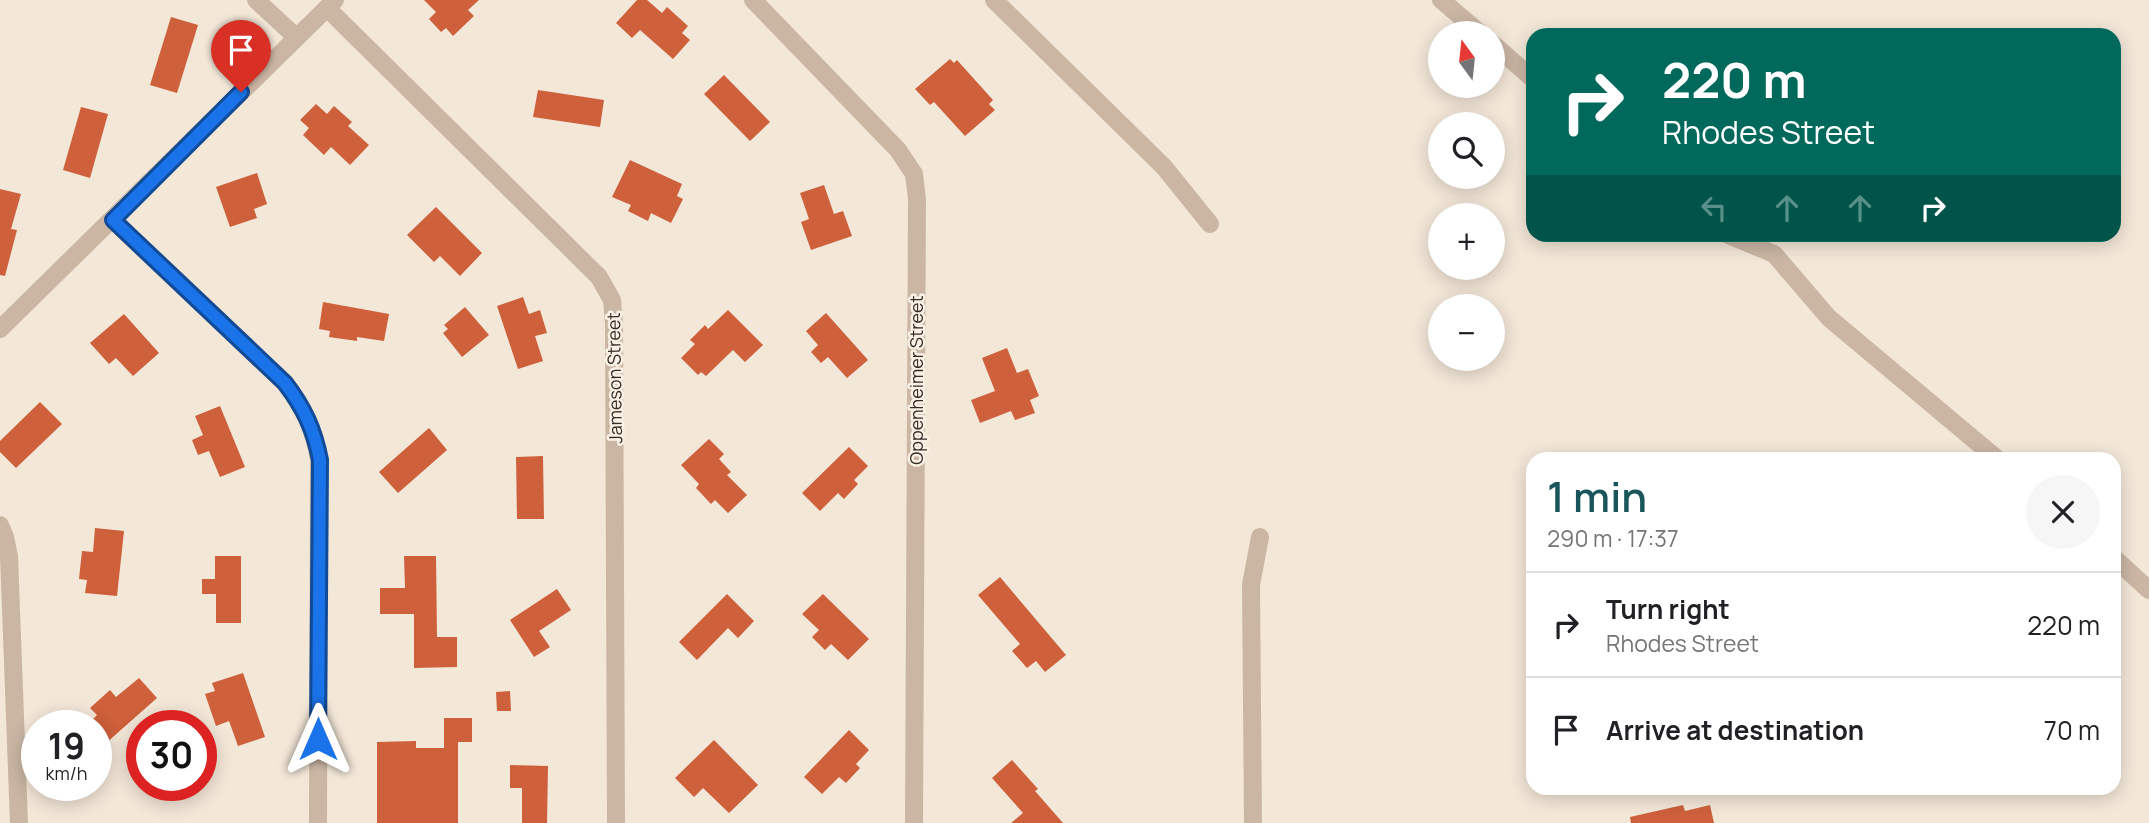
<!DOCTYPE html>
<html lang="en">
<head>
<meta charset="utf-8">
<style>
  :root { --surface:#fff; --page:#f6f6f6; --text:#202124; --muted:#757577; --line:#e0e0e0; --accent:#19555a }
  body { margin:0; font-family:Manrope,sans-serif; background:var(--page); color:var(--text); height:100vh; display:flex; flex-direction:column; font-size:26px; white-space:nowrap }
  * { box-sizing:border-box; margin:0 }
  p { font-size:23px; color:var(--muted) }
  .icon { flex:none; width:38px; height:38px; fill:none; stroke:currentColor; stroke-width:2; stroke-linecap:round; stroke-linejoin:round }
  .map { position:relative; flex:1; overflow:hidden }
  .side { position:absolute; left:1526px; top:452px; width:595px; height:343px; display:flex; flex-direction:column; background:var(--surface); border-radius:21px; box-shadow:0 4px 18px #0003 }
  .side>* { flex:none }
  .top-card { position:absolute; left:1526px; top:28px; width:595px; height:214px; border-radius:21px; box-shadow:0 4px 18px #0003; background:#00695c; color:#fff; overflow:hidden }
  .needle { width:46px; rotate:345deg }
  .tools { position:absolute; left:1428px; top:21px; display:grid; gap:14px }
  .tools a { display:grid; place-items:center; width:77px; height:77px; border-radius:50%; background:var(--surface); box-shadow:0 4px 18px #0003; font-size:35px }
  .speed { position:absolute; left:21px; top:710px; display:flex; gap:14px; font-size:35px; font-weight:700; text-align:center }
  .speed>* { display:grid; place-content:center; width:91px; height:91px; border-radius:50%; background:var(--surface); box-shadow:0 4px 18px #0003; line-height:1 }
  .speed small { font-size:18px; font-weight:400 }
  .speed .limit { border:10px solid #d22; background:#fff; color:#111 }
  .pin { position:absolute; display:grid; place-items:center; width:60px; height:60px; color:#fff; margin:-72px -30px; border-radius:50% 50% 50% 0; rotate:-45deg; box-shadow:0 0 7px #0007 }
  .pin .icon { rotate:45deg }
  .me { position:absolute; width:77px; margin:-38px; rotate:0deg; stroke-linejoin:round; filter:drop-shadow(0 0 5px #0008) }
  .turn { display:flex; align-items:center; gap:24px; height:147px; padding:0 21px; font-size:32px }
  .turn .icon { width:91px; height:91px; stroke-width:2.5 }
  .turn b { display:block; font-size:49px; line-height:60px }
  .lanes { display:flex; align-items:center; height:66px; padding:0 21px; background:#0003; justify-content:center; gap:35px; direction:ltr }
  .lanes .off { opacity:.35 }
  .round { display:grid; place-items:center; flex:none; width:74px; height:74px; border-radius:37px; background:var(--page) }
  .summary { display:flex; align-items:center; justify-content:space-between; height:119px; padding:0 21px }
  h1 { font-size:42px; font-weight:600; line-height:52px; color:var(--accent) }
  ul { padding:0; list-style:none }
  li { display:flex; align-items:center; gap:21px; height:105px; padding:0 21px; border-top:2px solid var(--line) }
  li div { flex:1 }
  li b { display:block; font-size:26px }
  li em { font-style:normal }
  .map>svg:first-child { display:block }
  .building { fill:#ce603b }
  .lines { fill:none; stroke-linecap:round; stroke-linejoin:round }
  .minor { stroke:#cbb6a4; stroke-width:18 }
  .route-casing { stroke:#114b97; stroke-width:18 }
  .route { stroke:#1a73e8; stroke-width:12 }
  .labels { text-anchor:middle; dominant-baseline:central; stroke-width:5; stroke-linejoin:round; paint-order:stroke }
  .street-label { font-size:18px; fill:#362b26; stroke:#faf1e5 }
</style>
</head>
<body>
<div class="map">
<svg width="2149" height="823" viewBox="0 0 2149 823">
  <rect width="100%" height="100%" fill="#f3e7d8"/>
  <g class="building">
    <path d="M424 0H479L468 10 474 16 453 36 446 28 441 32 429 19 436 12Z"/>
    <path d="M637 0H647L662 13 667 7 688 26 682 33 690 40 673 59 640 30 632 38 616 23Z"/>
    <path d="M171 17 198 25 177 93 150 85Z"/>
    <path d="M950 59 954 63 957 60 993 100 989 104 995 110 965 136 934 102 930 105 915 89Z"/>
    <path d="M724 75 770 122 750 141 704 94Z"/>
    <path d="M538 90 604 100 600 127 533 117Z"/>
    <path d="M316 104 327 114 334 106 352 122 348 126 369 145 350 165 331 147 324 155 303 135 309 128 300 120Z"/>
    <path d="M81 107 108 114 90 178 63 170Z"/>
    <path d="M630 160 682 184 677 196 683 199 671 223 651 213 648 221 628 211 631 205 612 197Z"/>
    <path d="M257 173 267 204 254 209 257 218 230 227 216 187Z"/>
    <path d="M824 185 834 214 843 211 852 236 811 250 801 222 809 219 800 193Z"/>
    <path d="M0 189 21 194 11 229 17 230 5 276 0 275Z"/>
    <path d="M436 207 482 253 460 276 440 256 434 262 407 235Z"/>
    <path d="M523 297 529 314 540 310 547 333 535 336 543 361 518 369 497 306Z"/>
    <path d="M323 302 389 314 384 341 357 337V341L329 337 330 331 319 329Z"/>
    <path d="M465 307 489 335 462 357 443 333 448 329 444 325Z"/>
    <path d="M728 310 763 345 745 362 733 350 706 376 701 372 698 375 681 358 695 344 690 340 705 325 708 329Z"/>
    <path d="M826 313 868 360 847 378 828 357 821 363 811 352 818 345 806 331Z"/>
    <path d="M124 314 159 353 133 376 116 358 109 364 90 343Z"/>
    <path d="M1007 348 1017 373 1028 369 1039 396 1030 400 1035 413 1015 420 1011 411 980 423 971 400 995 391 982 358Z"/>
    <path d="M40 402 62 424 16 468 0 452V441Z"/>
    <path d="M220 406 245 467 220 477 209 451 198 455 192 440 203 435 195 416Z"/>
    <path d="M429 428 447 450 398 493 379 472Z"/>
    <path d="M709 439 724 454 719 459 731 472 727 475 747 495 728 513 715 500 711 504 696 488 699 484 681 465Z"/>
    <path d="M849 447 868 466 854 480 858 484 844 499 838 493 820 511 802 493Z"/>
    <path d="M543 456 544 519H517L516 457Z"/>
    <path d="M95 528 124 531 117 596 85 593 87 580 79 579 82 551 93 552Z"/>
    <path d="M215 556H241V623H216V594H202V579H215Z"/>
    <path d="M404 556H436L437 637H457V667L414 668V614H380V588H405Z"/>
    <path d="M1000 577 1066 655 1045 672 1036 661 1027 668 1012 651 1020 644 978 595Z"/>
    <path d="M557 589 571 610 539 631 550 647 534 657 510 620Z"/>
    <path d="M727 594 754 621 738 638 728 628 697 660 679 642Z"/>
    <path d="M823 594 869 639 848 660 831 644 825 650 812 637 819 630 802 614Z"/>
    <path d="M243 673 265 737 238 746 229 721 216 726 205 694 215 691 212 683Z"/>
    <path d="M139 678 157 698 105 744 96 733V726H90L88 724 97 715 90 708 110 690 116 697Z"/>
    <path d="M510 691 511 711H497L496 692Z"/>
    <path d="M444 718H472V742H458V823H377V742L416 741V748H444Z"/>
    <path d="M849 730 869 750 856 764 860 768 846 783 839 777 822 794 804 777Z"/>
    <path d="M714 740 758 785 729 813 703 788 694 797 675 778Z"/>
    <path d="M1012 760 1038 789 1035 791 1063 823H1011L1023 813 992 778Z"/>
    <path d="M510 765 548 766 547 823H522V788H510Z"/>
    <path d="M1683 805 1685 811 1710 805 1714 823H1631L1630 817Z"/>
  </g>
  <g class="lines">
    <g class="minor">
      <path d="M256 0 296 37"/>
      <path d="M753 0 898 150 914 174 917 199 914 823"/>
      <path d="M994 0 1164 167 1210 224"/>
      <path d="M1441 0 1480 33"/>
      <path d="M327 8 599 277 612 300 614 324 616 823"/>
      <path d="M1493 44 1533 79"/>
      <path d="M113 220 285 383C304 408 314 429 319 460L318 823"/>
      <path d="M1726 234 1774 254 1829 318 1996 458"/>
      <path d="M0 329 335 0"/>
      <path d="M0 525 5 537 9 556 19 823"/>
      <path d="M2114 558 2149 590"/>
      <path d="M1253 823 1251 585 1260 537"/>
    </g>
  </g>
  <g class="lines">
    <g class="route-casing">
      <path id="route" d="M241 92 113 220 285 383C304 408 314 429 320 460L318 739"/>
    </g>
    <use href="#route" class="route"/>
  </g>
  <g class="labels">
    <g class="street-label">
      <text transform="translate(614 378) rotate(-91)">Jameson Street</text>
      <text transform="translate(916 380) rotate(-90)">Oppenheimer Street</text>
    </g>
  </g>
</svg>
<div class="tools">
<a><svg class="needle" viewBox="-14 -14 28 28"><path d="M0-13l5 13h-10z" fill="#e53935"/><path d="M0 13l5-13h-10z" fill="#757577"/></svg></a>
<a><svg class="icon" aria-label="search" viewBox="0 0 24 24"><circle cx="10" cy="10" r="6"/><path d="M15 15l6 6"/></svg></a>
<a>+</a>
<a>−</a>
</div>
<div class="speed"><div>19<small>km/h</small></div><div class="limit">30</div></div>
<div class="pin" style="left:241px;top:92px;background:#d93025"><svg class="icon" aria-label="arrive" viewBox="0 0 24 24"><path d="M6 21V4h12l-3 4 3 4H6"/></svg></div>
<svg class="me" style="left:318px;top:739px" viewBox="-20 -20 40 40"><path d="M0-17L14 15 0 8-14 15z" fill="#1a73e8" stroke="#fff" stroke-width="4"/></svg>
<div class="top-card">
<div class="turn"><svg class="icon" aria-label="right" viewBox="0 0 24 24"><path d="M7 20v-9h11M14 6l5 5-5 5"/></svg><div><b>220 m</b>Rhodes Street</div></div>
<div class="lanes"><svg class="icon off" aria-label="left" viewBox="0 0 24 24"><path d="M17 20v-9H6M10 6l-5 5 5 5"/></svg><svg class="icon off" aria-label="ahead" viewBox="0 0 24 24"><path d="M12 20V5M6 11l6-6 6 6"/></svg><svg class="icon off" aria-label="ahead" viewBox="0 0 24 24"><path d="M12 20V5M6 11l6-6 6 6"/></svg><svg class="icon" aria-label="right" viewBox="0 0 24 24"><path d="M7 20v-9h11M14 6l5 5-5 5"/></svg></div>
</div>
<section class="side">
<div class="summary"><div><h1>1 min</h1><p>290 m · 17:37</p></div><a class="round"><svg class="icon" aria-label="close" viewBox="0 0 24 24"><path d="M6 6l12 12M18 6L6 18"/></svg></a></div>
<ul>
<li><svg class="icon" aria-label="right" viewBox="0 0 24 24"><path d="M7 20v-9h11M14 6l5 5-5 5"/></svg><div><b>Turn right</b><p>Rhodes Street</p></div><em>220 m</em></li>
<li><svg class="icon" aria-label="arrive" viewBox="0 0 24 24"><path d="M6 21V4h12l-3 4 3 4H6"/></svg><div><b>Arrive at destination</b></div><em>70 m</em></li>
</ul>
</section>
</div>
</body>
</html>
